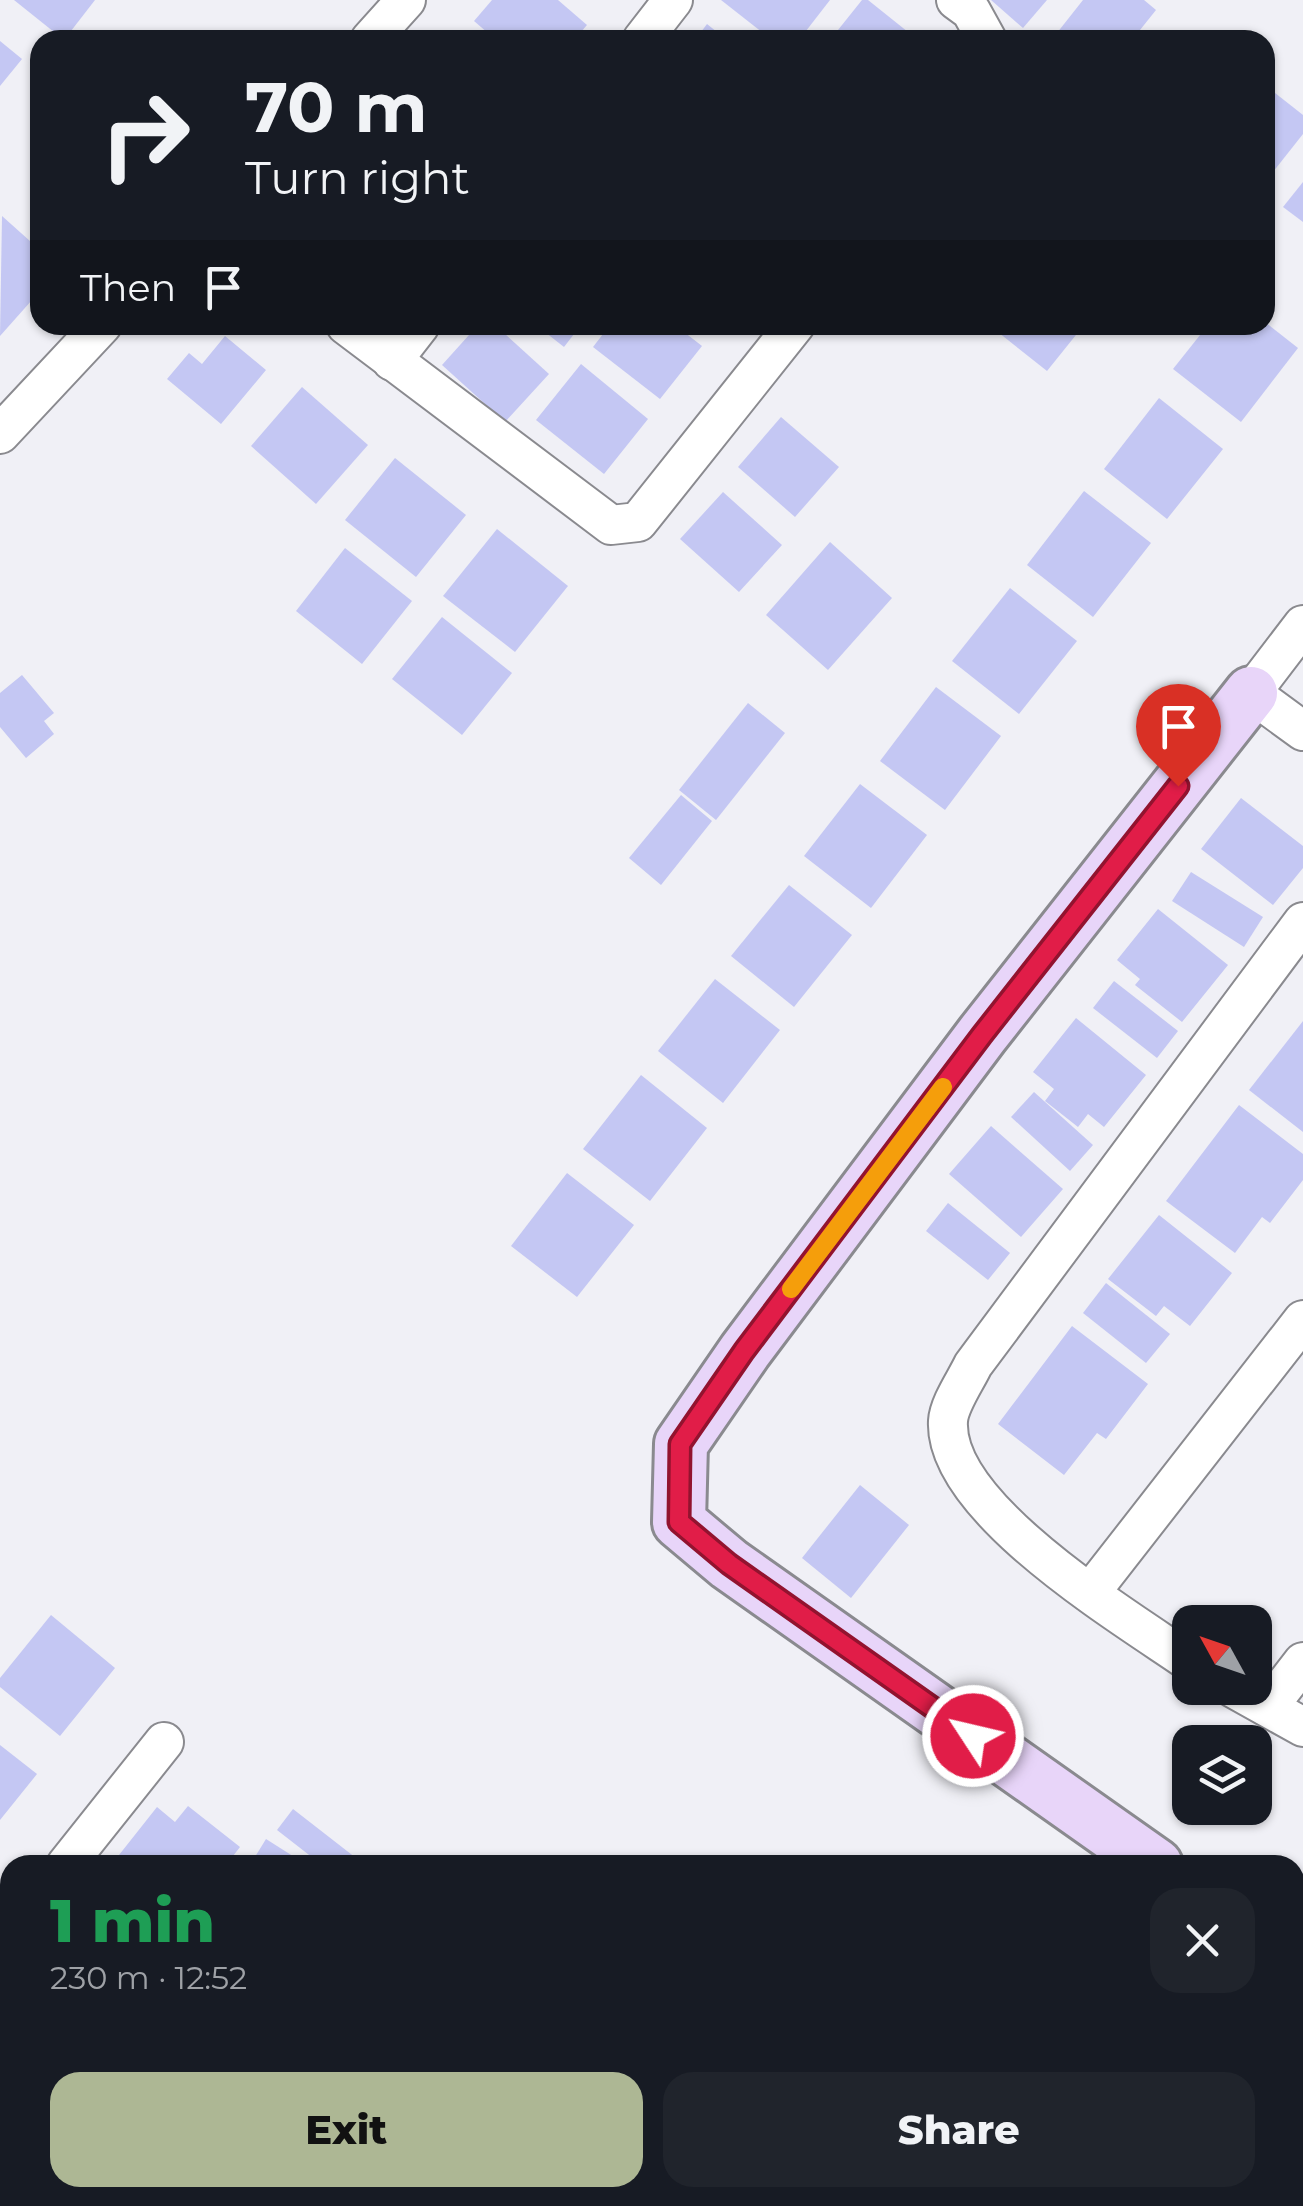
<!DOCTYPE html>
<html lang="en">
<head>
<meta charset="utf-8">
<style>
  :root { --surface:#171b24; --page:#20242c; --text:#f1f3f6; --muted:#9ea1a6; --accent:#adb794 }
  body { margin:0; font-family:Montserrat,sans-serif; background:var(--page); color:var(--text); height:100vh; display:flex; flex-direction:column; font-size:38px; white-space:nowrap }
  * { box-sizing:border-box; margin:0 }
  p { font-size:32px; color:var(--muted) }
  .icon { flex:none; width:55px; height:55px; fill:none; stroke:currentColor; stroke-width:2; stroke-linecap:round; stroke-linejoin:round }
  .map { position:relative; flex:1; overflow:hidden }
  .sheet { position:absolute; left:0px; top:1855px; width:1305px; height:352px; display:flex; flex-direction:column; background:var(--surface); border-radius:30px 30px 0 0; box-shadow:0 2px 8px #0004 }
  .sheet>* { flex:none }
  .top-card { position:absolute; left:30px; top:30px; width:1245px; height:305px; border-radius:30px; box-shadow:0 2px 8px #0004; background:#171b24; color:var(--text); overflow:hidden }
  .needle { width:65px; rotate:310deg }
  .tools { position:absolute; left:1172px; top:1605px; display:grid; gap:20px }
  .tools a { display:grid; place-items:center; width:100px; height:100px; border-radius:20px; background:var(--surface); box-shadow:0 2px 8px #0004; font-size:50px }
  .pin { position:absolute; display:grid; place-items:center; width:85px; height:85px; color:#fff; margin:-102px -42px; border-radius:50% 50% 50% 0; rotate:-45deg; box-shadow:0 0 10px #0007 }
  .pin .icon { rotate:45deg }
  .me { position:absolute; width:110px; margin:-55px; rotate:305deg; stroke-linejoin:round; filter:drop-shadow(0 0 8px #0008) }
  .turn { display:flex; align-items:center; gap:35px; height:210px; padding:0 50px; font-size:45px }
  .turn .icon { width:130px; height:130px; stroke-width:2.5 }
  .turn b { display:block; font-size:70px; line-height:85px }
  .then { display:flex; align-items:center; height:95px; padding:0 50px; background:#0003; gap:20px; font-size:38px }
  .round { display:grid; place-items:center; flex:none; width:105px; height:105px; border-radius:30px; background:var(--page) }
  .summary { display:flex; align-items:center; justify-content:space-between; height:170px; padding:0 50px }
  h1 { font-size:60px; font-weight:800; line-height:75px; color:#1e9e55 }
  .button { display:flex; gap:20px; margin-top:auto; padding:20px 50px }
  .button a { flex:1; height:115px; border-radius:30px; background:var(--accent); color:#111; font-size:40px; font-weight:800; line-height:115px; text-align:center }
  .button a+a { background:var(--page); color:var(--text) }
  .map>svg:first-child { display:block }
  .building { fill:#c4c7f3 }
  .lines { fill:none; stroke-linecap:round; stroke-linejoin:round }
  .street-casing { stroke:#8a8a8f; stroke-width:42 }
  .secondary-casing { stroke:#8a8a8f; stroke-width:58 }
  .street { stroke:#fff; stroke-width:38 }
  .secondary { stroke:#e8d5f9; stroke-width:52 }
  .route-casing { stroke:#92132f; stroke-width:25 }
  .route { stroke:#e11d48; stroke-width:18 }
  .slow { stroke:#f59e0b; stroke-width:18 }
</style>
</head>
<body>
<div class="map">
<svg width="1303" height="2206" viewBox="0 0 1303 2206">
  <rect width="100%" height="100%" fill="#f0f0f6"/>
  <g class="building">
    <path d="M14 0H95L64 40Z"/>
    <path d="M492 0H558L587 25 574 40H496L474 21Z"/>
    <path d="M721 0H830L799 40H772Z"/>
    <path d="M862 0H868L918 40H830Z"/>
    <path d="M991 0H1047L1023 28Z"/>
    <path d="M1083 0H1144L1156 10 1132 40H1056L1053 38Z"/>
    <path d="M707 24 727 40H695Z"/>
    <path d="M0 41 22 59 0 86Z"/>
    <path d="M1265 85 1303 115V134L1265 182Z"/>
    <path d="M1303 182V222L1283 207Z"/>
    <path d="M2 216 40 250V291L0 336Z"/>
    <path d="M1265 322 1298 348 1241 422 1173 369 1208 325Z"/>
    <path d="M478 325H495L549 374 505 422 442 365Z"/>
    <path d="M536 325H581L564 347Z"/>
    <path d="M610 325H675L702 346 660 399 593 347Z"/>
    <path d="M989 325H1084L1047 371Z"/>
    <path d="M225 336 266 370 221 424 167 379 189 353 202 364Z"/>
    <path d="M581 364 648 419 604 474 536 420Z"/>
    <path d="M302 387 368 445 316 504 251 446Z"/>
    <path d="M1159 398 1223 449 1167 519 1104 469Z"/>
    <path d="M781 417 839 467 795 517 738 467Z"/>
    <path d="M395 458 466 515 416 577 345 520Z"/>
    <path d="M1084 491 1151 543 1093 617 1027 565Z"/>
    <path d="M723 492 782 545 739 592 680 539Z"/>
    <path d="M497 529 568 586 515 652 443 596Z"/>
    <path d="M830 542 892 598 828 670 766 615Z"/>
    <path d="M345 548 412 601 362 664 296 611Z"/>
    <path d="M1010 588 1077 641 1019 714 952 661Z"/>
    <path d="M442 617 512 673 462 735 392 679Z"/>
    <path d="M22 675 54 713 44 721 54 734 26 758 0 727V693Z"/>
    <path d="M936 687 1001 736 945 810 880 761Z"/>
    <path d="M748 703 785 733 716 820 679 790Z"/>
    <path d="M860 784 927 835 871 908 804 856Z"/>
    <path d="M681 795 712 821 661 885 629 858Z"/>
    <path d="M1241 798 1303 846V868L1273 905 1201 849Z"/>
    <path d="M1191 872 1263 917 1244 947 1172 901Z"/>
    <path d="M789 885 852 935 794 1007 731 956Z"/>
    <path d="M1158 909 1228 965 1182 1022 1135 985 1140 979 1117 960Z"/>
    <path d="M715 979 780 1030 723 1103 658 1051Z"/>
    <path d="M1114 981 1178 1031 1157 1058 1093 1008Z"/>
    <path d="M1076 1018 1146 1075 1104 1127 1088 1114 1078 1127 1045 1101 1054 1089 1033 1072Z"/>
    <path d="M1303 1021V1132L1249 1090Z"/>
    <path d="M641 1075 707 1128 650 1201 583 1149Z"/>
    <path d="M1034 1092 1093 1145 1070 1171 1011 1117Z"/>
    <path d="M1239 1105 1303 1154V1180L1270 1223 1262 1217 1235 1253 1166 1201Z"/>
    <path d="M991 1126 1063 1189 1021 1237 949 1174Z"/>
    <path d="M567 1173 634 1225 577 1297 511 1246Z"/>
    <path d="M948 1203 1010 1253 988 1280 926 1231Z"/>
    <path d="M1159 1215 1232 1273 1190 1326 1164 1306 1156 1316 1108 1279Z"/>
    <path d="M1106 1283 1170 1334 1146 1363 1083 1313Z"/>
    <path d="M1072 1326 1148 1384 1106 1439 1097 1433 1064 1475 998 1424Z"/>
    <path d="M860 1485 909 1525 851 1598 802 1558Z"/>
    <path d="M51 1615 115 1668 60 1736 0 1687V1678Z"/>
    <path d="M0 1745 37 1774 0 1820Z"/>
    <path d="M188 1806 240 1847 226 1865H131L119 1855 157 1807 175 1822Z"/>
    <path d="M293 1809 365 1865H322L277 1830Z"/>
    <path d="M266 1839 307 1865H250Z"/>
    <path d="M10 2002V2082L0 2074V2015Z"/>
  </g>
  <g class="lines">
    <g class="street-casing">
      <g id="street">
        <path d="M956 0 971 11 987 40"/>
        <path d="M370 40 406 0"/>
        <path d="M642 40 673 0"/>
        <path d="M346 325 611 525 638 522 795 325"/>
        <path d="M392 361 420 325"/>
        <path d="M0 434 102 325"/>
        <path d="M1303 625 1251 693 1303 731"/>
        <path d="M1090 1593 1303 1320"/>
        <path d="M1190 1662C1125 1617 943 1508 948 1421 949 1404 966 1380 973 1365L1303 922"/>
        <path d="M1233 1688 1303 1727"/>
        <path d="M1268 1707 1303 1662"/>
        <path d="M66 1865 164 1742"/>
        <path d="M0 1947 10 1935"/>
        <path d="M0 2135 10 2142"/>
        <path d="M80 2198 91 2206"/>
        <path d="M227 2206 233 2198"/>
        <path d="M785 2206 791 2198"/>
      </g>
    </g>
    <g class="secondary-casing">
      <g id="secondary">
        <path d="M1156 1865 729 1564 679 1522 681 1444 745 1351 982 1035 1251 693"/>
        <path d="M1295 1951 1303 1956"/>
      </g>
    </g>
    <use href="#street" class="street"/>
    <use href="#secondary" class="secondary"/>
  </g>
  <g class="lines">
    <g class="route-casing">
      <path id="route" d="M973 1736 729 1564 679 1522 680 1444 744 1351 982 1035 1178 786"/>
    </g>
    <use href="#route" class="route"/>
    <path class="slow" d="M791 1289 943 1087"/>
  </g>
</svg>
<div class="tools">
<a><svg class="needle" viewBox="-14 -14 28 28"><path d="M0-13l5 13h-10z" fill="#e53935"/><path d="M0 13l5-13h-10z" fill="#9ea1a6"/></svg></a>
<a><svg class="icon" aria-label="layers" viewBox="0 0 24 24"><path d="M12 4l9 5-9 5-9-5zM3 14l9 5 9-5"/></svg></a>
</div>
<div class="pin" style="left:1178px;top:786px;background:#d93025"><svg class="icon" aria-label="arrive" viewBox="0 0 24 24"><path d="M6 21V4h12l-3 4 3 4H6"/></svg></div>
<svg class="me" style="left:973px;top:1736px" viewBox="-20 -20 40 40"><circle r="17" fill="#e11d48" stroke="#fff" stroke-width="3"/><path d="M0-11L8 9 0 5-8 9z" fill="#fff"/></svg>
<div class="top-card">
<div class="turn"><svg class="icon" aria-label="right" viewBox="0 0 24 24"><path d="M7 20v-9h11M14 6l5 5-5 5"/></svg><div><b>70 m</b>Turn right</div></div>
<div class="then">Then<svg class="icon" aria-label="arrive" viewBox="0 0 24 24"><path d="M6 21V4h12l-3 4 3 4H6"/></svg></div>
</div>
<section class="sheet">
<div class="summary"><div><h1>1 min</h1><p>230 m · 12:52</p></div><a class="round"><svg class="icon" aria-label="close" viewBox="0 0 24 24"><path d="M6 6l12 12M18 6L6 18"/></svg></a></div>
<div class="button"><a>Exit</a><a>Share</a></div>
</section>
</div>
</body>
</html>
